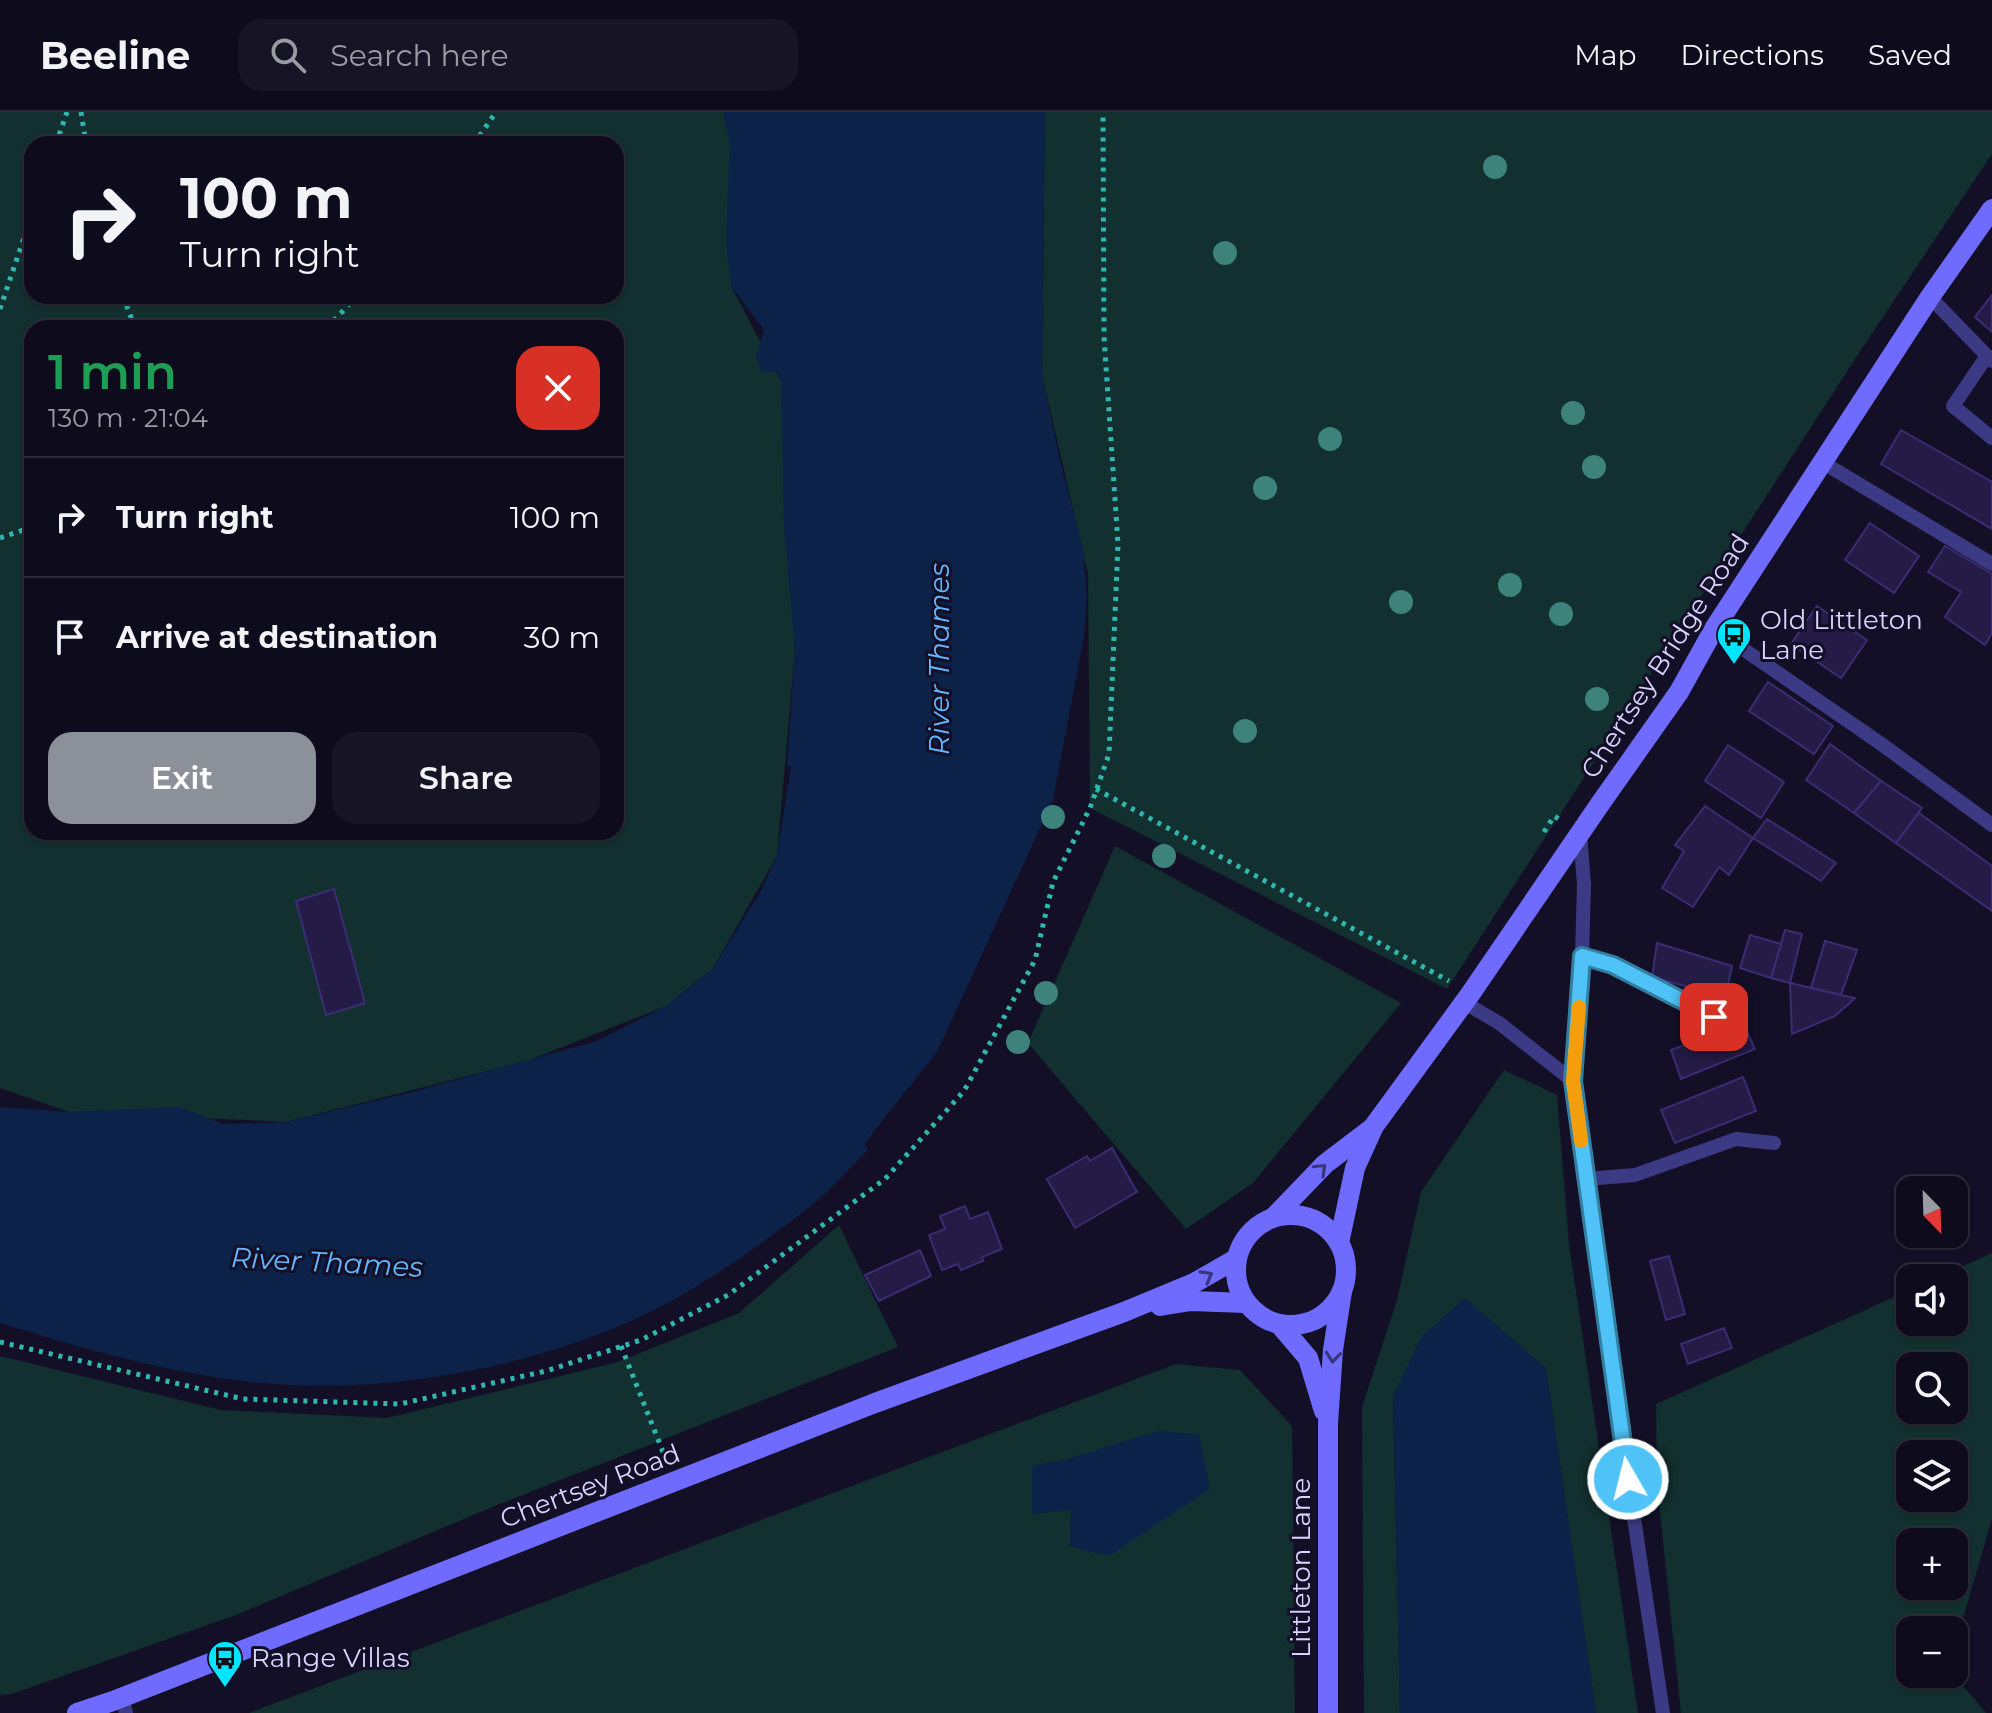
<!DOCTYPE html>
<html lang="en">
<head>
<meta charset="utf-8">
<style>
  :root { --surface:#0e0b1c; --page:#171425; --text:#f1f3f6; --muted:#9b9ba3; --line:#2e2b3b; --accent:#8c9099 }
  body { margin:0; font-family:Montserrat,sans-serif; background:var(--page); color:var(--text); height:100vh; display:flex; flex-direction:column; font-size:30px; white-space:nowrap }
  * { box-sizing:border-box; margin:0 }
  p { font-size:26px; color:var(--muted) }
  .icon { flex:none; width:44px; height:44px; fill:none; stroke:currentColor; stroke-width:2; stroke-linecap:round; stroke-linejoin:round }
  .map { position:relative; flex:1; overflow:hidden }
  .panel { position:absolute; left:24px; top:208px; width:600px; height:520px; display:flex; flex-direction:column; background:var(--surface); border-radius:24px; box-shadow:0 2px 6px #0004,0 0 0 2px var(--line) }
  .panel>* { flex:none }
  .hud { position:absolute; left:24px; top:24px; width:600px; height:168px; border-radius:24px; box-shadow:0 2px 6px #0004,0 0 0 2px var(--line); background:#0e0b1c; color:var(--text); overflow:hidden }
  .needle { width:52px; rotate:157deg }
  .controls { position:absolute; left:1896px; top:1064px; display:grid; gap:16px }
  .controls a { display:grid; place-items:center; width:72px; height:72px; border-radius:16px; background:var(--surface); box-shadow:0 2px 6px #0004,0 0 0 2px var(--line); font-size:40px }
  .pin { position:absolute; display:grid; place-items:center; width:68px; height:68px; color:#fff; margin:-34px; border-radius:16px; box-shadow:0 4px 12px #0006 }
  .me { position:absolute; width:88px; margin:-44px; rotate:352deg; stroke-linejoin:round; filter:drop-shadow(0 0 6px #0008) }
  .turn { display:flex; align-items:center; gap:28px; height:168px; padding:0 24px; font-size:36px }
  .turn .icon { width:104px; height:104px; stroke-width:2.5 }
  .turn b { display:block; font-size:56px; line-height:68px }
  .round { display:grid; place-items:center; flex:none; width:84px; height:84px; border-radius:24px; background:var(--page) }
  .summary { display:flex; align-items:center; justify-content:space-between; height:136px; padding:0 24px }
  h1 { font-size:48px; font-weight:600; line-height:60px; color:#1e9e55 }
  .primary-button { display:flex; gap:16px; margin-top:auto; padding:16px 24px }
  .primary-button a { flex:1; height:92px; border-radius:24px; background:var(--accent); color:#fff; font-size:32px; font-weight:600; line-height:92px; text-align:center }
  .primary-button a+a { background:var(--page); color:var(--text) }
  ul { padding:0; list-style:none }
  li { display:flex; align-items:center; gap:24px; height:120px; padding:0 24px; border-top:2px solid var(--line) }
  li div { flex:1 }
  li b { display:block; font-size:30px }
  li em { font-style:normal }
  header { display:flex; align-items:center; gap:48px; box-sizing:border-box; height:112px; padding:0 40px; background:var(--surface); border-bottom:2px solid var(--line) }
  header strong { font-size:38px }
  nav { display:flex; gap:44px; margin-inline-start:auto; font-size:28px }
  .search { width:560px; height:72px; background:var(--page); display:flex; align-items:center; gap:20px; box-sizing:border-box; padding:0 28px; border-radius:24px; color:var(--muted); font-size:30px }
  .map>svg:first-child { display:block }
  .green { fill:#12302f; fill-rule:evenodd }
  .water { fill:#0c2248 }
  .building { fill:#241b47; stroke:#3b2d73; stroke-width:2 }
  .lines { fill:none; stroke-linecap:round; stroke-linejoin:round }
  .path { stroke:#2fb8b0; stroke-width:5; stroke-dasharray:4 6; stroke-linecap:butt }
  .lane { stroke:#3d3a85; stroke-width:14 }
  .secondary { stroke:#6f6bff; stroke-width:20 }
  .tree { fill:#3d827b }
  .oneway { stroke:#38347d }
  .route-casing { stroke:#337fa1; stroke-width:20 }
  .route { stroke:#4fc3f7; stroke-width:14 }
  .slow { stroke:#f59e0b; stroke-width:14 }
  .labels { text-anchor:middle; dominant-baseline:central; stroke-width:6; stroke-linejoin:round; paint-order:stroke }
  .poi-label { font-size:26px; fill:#d9d4ff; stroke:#130f26; text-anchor:start }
  .street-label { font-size:26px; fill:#d9d4ff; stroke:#130f26 }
  .water-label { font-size:28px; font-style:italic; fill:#62b6ff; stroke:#130f26 }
</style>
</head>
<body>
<header>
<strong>Beeline</strong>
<div class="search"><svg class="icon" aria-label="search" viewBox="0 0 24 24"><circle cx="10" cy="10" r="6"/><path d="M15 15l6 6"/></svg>Search here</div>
<nav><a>Map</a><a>Directions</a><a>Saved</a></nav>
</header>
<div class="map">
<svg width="1992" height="1601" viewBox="0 0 1992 1601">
  <rect width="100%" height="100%" fill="#130f26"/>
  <g class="green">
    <path d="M0 0H742L731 174 781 269 795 539 777 744 713 856 666 894 527 949 286 1010 69 1000 0 976ZM32 32H616V184H32ZM32 216H616V720H32Z"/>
    <path d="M1045 0H1992V42L1861 238 1447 877 1090 696 1088 462 1042 263Z"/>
    <path d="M1115 734 1401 891 1253 1071 1186 1117 1028 931Z"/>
    <path d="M1504 958 1557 983 1569 1132 1638 1601H1596L1546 1257 1393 1284 1400 1601H1364L1362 1295 1397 1188 1421 1080Z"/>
    <path d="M839 1113 898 1235 497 1393 236 1503 12 1582 0 1583V1244L221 1298 387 1306 618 1250 739 1201Z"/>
    <path d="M1992 1141V1407L1954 1537V1518H1910V1562H1953L1986 1601H1681L1657 1372 1656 1292 1910 1178V1210H1954V1166H1937ZM1910 1254H1954V1298H1910ZM1910 1342H1954V1386H1910ZM1954 1430V1474H1910V1430Z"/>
    <path d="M1176 1252 1240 1258 1292 1314 1295 1601H249ZM1061 1349 1109 1444 1070 1434 1071 1398 1032 1354Z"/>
  </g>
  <g class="water">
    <path d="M724 0H1045L1042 263 1061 353 1083 436 1087 483 1084 524 1053 688 937 940 874 1019 865 1032 868 1038C848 1058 829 1080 807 1097 762 1132 715 1165 666 1192 558 1249 411 1279 290 1273 190 1268 95 1240 0 1211V995L69 1000 180 995 223 1012 286 1010 412 980 597 929 666 894 713 856 759 782 777 744 791 654H787L795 539 784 413 781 269 777 260 761 259 756 244 764 218 731 174 726 130 730 31 724 6Z"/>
    <path d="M1465 1186 1546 1256 1596 1601H1400L1393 1284 1421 1225Z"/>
    <path d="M1158 1319 1199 1322 1210 1377 1109 1444 1070 1434 1071 1398 1032 1402V1354L1061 1349Z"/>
  </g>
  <g class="building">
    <path d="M1992 183V220L1975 205Z"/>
    <path d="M1901 318 1992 370V417L1881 352Z"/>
    <path d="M1870 411 1919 444 1894 481 1845 448Z"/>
    <path d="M1945 434 1992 462V521L1985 533 1945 505 1961 480 1928 460Z"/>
    <path d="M1817 494 1867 528 1841 566 1791 532Z"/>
    <path d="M1768 570 1833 614 1814 642 1749 599Z"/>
    <path d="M1830 632 1881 669 1854 701 1806 668Z"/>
    <path d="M1728 633 1784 670 1761 706 1705 669Z"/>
    <path d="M1881 669 1922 696 1896 731 1854 701Z"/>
    <path d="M1705 694 1753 726 1729 763 1719 755 1693 795 1662 776 1684 739 1675 733Z"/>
    <path d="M1919 701 1992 754V799L1896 731Z"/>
    <path d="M1767 707 1836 751 1821 769 1753 726Z"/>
    <path d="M334 777 365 891 326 903 296 789Z"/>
    <path d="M1785 818 1802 822 1790 871 1771 866Z"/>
    <path d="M1750 823 1781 832 1771 866 1740 856Z"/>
    <path d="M1825 829 1857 838 1841 883 1811 876Z"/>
    <path d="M1657 831 1732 854 1725 885 1652 865Z"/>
    <path d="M1790 871 1841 883 1855 886 1835 904 1792 922Z"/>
    <path d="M1743 911 1755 937 1681 967 1671 938Z"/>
    <path d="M1743 965 1756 999 1675 1031 1661 998Z"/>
    <path d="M1112 1036 1137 1080 1075 1116 1047 1067 1087 1044 1090 1049Z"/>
    <path d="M965 1094 970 1107 988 1100 1002 1137 982 1145 983 1149 961 1158 958 1152 942 1158 929 1123 945 1117 940 1104Z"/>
    <path d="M920 1138 931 1164 879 1189 865 1163Z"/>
    <path d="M1669 1144 1685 1202 1666 1208 1650 1149Z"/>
    <path d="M1724 1216 1732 1236 1688 1252 1681 1232Z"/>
  </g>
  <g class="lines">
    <g class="path">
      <path d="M81 0 86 32"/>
      <path d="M56 32 67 0"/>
      <path d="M474 32 496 0"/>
      <path d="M123 184 135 216"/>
      <path d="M0 197 32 102"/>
      <path d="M327 216 357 184"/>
      <path d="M0 426 32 415"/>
      <path d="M1096 677 1449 869"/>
      <path d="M1544 720 1554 704 1559 707"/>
      <path d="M0 1230 243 1287 400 1292 546 1259 641 1228 728 1183 885 1067 964 979 1035 848 1053 770 1090 696 1109 642 1118 432 1104 225 1103 0"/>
      <path d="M621 1234 665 1345"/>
    </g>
    <g class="lane">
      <path d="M1930 185 1992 249"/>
      <path d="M1987 244 1953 294 1992 326"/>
      <path d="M1822 350 1992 452"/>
      <path d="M1714 517 1880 631 1992 713"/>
      <path d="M1580 722 1584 772 1582 844 1573 969 1608 1231 1663 1601"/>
      <path d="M1582 844 1613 853 1714 905"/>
      <path d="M1465 891 1499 911 1573 969"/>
      <path d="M1586 1067 1635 1063 1736 1027 1774 1031"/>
      <path d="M122 1585 126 1601"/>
    </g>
    <g class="secondary">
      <circle cx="1291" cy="1158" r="55"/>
      <path d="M1273 1106 1325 1052 1371 1017"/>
      <path d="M1339 1131 1355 1056 1374 1014 1471 881 1600 692 1679 580 1714 517 1930 185 1992 97"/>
      <path d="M1160 1194 1191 1189 1246 1191"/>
      <path d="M1279 1212 1308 1246 1324 1299"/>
      <path d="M77 1601 113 1589 875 1291 1124 1200 1194 1171 1236 1147"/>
      <path d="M1328 1601V1311L1333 1238 1342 1179"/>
    </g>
  </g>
  <g class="tree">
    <circle cx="1495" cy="55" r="12"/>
    <circle cx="1225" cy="141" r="12"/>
    <circle cx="1573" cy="301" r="12"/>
    <circle cx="1330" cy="327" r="12"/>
    <circle cx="1594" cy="355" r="12"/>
    <circle cx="1265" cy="376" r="12"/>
    <circle cx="1510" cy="473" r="12"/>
    <circle cx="1401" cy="490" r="12"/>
    <circle cx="1561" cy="502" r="12"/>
    <circle cx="1597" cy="587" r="12"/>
    <circle cx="1245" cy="619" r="12"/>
    <circle cx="1053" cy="705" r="12"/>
    <circle cx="1164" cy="744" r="12"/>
    <circle cx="1046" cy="881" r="12"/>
    <circle cx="1018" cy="930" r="12"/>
  </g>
  <defs><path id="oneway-chevron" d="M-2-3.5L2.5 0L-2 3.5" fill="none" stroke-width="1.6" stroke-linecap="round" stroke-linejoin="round" transform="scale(2)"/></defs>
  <g class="oneway">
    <use href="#oneway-chevron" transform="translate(1321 1057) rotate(-44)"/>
    <use href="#oneway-chevron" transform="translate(1207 1164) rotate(-30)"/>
    <use href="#oneway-chevron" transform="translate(1333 1245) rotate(96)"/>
  </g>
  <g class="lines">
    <g class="route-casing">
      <path id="route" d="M1628 1367 1573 969 1582 844 1613 853 1714 905"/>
    </g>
    <use href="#route" class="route"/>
    <path class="slow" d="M1579 895 1573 969 1581 1029"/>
  </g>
  <defs>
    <g id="bus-pin" transform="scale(1.8)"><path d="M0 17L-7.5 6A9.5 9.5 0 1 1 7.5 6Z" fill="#00e5ff" stroke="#130f26"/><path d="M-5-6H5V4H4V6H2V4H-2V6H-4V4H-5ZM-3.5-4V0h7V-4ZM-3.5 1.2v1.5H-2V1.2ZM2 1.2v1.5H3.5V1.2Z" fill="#111"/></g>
  </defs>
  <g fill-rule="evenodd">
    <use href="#bus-pin" x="1734" y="523"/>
    <use href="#bus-pin" x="225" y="1546"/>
  </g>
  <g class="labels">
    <g class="poi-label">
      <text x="1760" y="508">Old Littleton<tspan x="1760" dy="30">Lane</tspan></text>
      <text x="251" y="1546">Range Villas</text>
    </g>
    <g class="street-label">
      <text transform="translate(1665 544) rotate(-57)">Chertsey Bridge Road</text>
      <text transform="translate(590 1374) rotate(-21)">Chertsey Road</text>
      <text transform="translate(1301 1456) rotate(-90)">Littleton Lane</text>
    </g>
    <g class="water-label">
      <text transform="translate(939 547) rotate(-90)">River Thames</text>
      <text transform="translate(327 1150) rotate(3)">River Thames</text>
    </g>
  </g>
</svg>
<div class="controls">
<a><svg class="needle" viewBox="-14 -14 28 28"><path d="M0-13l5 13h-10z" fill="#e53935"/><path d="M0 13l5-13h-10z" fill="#9b9ba3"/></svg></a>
<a><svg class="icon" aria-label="sound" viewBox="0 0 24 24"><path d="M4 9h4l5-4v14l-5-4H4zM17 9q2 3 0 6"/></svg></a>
<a><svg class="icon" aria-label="search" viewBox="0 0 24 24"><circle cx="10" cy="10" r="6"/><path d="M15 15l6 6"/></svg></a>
<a><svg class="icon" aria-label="layers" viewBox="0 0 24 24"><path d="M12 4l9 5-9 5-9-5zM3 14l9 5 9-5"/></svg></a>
<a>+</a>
<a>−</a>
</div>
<div class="pin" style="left:1714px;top:905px;background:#d93025"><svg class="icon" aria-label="arrive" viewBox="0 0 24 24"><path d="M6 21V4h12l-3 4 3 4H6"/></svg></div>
<svg class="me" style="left:1628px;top:1367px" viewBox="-20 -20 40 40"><circle r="17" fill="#4fc3f7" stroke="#fff" stroke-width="3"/><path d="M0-11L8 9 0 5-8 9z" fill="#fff"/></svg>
<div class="hud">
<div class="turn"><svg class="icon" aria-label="right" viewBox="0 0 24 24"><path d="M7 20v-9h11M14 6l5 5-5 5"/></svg><div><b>100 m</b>Turn right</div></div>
</div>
<section class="panel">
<div class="summary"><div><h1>1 min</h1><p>130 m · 21:04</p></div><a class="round" style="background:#d93025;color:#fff"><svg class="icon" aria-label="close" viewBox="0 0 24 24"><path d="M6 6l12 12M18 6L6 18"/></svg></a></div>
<ul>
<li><svg class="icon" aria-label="right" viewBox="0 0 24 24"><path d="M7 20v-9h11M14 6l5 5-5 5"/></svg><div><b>Turn right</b></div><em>100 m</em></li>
<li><svg class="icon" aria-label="arrive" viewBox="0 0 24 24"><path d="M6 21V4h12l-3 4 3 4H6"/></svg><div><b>Arrive at destination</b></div><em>30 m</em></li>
</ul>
<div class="primary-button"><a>Exit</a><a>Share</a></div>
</section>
</div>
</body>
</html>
